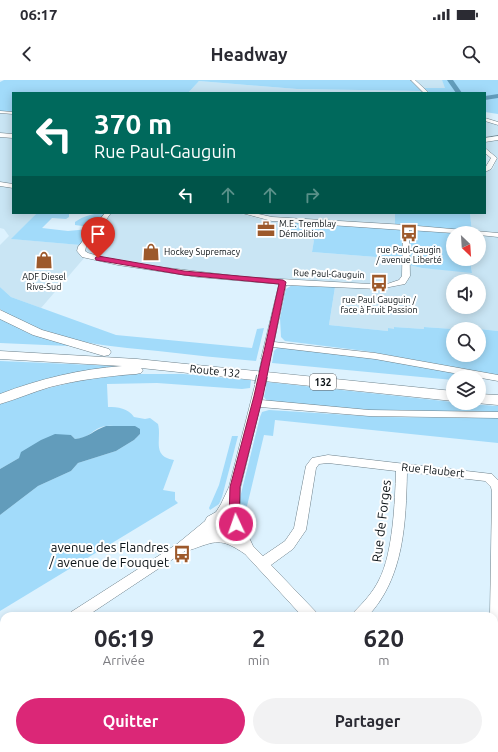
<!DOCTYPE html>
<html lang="fr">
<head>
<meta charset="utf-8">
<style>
  :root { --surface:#fff; --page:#f2f2f3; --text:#2b2b33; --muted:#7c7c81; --accent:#db2777 }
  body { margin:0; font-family:Ubuntu,sans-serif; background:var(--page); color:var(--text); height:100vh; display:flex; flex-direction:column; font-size:15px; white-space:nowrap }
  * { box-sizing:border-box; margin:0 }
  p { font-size:13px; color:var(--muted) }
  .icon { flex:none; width:22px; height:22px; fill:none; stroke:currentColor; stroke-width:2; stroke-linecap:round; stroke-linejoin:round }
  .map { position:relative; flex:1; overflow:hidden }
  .panel { position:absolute; left:0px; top:532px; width:498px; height:140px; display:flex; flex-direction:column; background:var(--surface); border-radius:12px 12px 0 0; box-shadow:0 2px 10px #0003 }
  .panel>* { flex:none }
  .hud { position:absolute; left:12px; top:12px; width:474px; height:122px; border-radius:0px; box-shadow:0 2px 10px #0003; background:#00695c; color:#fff; overflow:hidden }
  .needle { width:26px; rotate:155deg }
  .controls { position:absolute; left:446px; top:146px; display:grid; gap:8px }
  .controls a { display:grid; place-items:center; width:40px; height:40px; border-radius:50%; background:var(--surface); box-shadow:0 2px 10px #0003; font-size:20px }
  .pin { position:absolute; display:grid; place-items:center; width:34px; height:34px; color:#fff; margin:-41px -17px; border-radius:50% 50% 50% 0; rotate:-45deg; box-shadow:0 0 4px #0007 }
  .pin .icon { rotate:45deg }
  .me { position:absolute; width:44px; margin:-22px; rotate:357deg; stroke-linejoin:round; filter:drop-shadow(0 0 3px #0008) }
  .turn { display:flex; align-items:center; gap:14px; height:84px; padding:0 16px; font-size:18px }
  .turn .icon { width:52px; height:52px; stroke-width:2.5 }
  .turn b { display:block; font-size:28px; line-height:34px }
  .lanes { display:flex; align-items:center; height:38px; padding:0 16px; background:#0003; justify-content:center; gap:20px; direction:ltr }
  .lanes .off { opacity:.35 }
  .eta { display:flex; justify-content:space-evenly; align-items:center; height:68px; text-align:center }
  .eta b { font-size:24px; font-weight:600; line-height:28px }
  .cta { display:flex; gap:8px; margin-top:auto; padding:8px 16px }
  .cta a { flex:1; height:46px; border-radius:24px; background:var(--accent); color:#fff; font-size:16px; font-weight:600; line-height:46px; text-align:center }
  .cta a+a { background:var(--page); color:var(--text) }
  .status { display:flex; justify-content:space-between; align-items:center; height:28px; padding:0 20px; background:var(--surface); direction:ltr }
  .status svg { height:11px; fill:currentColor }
  header { display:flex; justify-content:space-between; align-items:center; height:52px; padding:0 16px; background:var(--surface); font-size:18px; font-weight:600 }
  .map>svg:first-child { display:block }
  .built { fill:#c9e5f4; fill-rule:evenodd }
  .green { fill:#a2dbfa }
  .water { fill:#629cbb }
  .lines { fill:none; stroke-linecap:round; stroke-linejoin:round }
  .river { fill:#629cbb; fill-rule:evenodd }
  .minor-casing { stroke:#6d808a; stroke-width:1 }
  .highway-casing { stroke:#6d808a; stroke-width:1 }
  .minor { fill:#fff; fill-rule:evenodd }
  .highway { fill:#fff; fill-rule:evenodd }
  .minor-bridge-far1-casing { stroke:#6d808a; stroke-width:9; stroke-linecap:butt }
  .minor-bridge-casing { stroke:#6d808a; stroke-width:12; stroke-linecap:butt }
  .minor-bridge-far1 { stroke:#fff; stroke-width:8 }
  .minor-bridge { stroke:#fff; stroke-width:10 }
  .route { fill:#db2777; stroke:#8e194d }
  .labels { text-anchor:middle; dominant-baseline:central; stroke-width:4; stroke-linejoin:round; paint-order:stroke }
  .far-poi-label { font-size:9px; fill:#0b1216; stroke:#fff }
  .far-street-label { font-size:9px; fill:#0b1216; stroke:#fff }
  .shield { fill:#fff; stroke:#54595c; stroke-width:1 }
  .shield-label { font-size:10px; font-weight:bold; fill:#0b1216 }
  .street-label { font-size:11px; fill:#0b1216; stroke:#fff }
  .near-street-label { font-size:13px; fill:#0b1216; stroke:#fff }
  .near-poi-label { font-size:13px; fill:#0b1216; stroke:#fff; text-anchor:end }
</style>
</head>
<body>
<div class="status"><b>06:17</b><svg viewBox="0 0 49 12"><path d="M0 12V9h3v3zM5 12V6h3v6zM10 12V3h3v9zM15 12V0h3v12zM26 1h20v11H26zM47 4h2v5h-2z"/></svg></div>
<header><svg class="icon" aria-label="back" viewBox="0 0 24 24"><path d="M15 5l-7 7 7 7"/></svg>Headway<svg class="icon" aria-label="search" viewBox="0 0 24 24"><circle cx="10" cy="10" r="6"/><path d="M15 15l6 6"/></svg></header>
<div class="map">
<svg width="498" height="672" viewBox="0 0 498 672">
  <rect width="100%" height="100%" fill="#ddf2fe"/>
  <g class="built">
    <path d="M415 0H442L446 8H423Z"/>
    <path d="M199 1 297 9 421 11 424 13H188Z"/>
    <path d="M0 33 13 34V55L0 54Z"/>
    <path d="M485 40 498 45V57L485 59Z"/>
    <path d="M0 57 13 58V104L0 103Z"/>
    <path d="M498 60V153L472 152 470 133H485V91L493 89 497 78 485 67V62Z"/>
    <path d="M0 106 13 107V133H37L12 159 80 165 78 173 85 177 41 228 11 217 0 207V165L9 156 4 149 0 148Z"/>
    <path d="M111 133H238L261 139 286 142 279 152 306 155 314 160 312 172 402 179V197L394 203H338L268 199 188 191 93 175 86 172 85 170 86 166Z"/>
    <path d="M252 133H395V145L273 138Z"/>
    <path d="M479 155 498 156V251L479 249 480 252 479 249H453L425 247 424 249 394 247V249L388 251 329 245 335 207H388L400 206 408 201 409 185 422 188 472 192 470 179H479ZM453 201H479V227H453Z"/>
  </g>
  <g class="green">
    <path d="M4 0H410L421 11 297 9 199 1 188 13H13V32L0 31V2Z"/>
    <path d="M442 0H498V34L485 32V13H430L423 8H445Z"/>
    <path d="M37 133H69V137L66 139 52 138 42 148 68 151 89 149 90 147 75 145V142C83 136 95 133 105 133L80 165 11 159Z"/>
    <path d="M395 133H470L472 152 395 145Z"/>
    <path d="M286 142 399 149 402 154V179L312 172 314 160 306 155 279 152 281 143Z"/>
    <path d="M415 150 453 153V179H470L472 193 422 188 409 185V153Z"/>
    <path d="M292 205 335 207 329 245 388 251V248L394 249V247L424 249V247L453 249V275H479V249L498 251V295L365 271 285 261 281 257 280 238 286 209Z"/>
    <path d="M0 207 11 217 116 255 252 268 257 249 264 248 256 281C223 278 191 275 158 271 104 266 45 261 0 229Z"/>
    <path d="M0 238 28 253 69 264 68 266 0 263Z"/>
    <path d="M278 267 380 278 479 297H453V300L272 283 274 271Z"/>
    <path d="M0 281 139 287 0 315Z"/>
    <path d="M130 294H183L251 300 250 308 242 309 157 303 107 304 108 327C118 327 128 328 134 337L145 339 150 338 158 344C162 359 151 376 174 380L163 410 175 412V420L178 423 0 531V435L38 406 71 391 78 383 116 371 134 360 140 354C127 350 111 341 97 349 88 355 86 358 75 359L71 355 19 378 0 389V323C45 308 82 298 130 294Z"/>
    <path d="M267 302 453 322V323L498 326V333L392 332 267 321 264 317Z"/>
    <path d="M269 330 381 337 498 338V363L275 340 273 356 264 355 242 447 237 430 260 337 262 332Z"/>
    <path d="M232 356H238L222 417 219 424 210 430 209 428 219 405Z"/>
  </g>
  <path class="water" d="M106 346H135L140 349V354L134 360 116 371 78 383 71 391 38 406 0 435V389L19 378 21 372 41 360 55 354 71 355 75 359C88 358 94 350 106 346Z"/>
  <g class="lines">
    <g class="river">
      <path d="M447 0H453L462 13H456Z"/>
      <path d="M498 14V18L485 20V16Z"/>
    </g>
    <g class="minor-casing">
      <g id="minor">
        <path d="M411 0H415L429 13H424Z"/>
        <path d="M0 31 13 32V34L0 33Z"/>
        <path d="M485 38 498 42V45L485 41Z"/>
        <path d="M0 53 13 54V58L0 57Z"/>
        <path d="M498 56V60L485 62V58Z"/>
        <path d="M485 68 497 78 491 89 485 92V88L491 78 485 73Z"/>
        <path d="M0 102 13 104V108L0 106Z"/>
        <path d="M105 133H111L86 167 85 171 88 173 109 179 151 186 244 197 370 204H387L399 200 402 196 403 150 272 141 242 133H254L272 137 406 145 498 153V157L479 155V153H453L409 150 410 196 405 204 379 209 286 205 274 262 375 273 498 295V301L375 279 273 267 269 281H263L261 279 279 204 198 197 118 185 82 177 77 171 78 167Z"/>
        <path d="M260 302 265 305 261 320 369 330 498 332V338L369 336 260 327 240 409V438L253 466 263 476 285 461 294 448 306 386 312 378 328 375 492 394 498 400V584L494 586V536H490L492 412 491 407 485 401 407 392C406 442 404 498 368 536H352L354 532C364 522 373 512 379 500 393 473 395 422 396 391L328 383 319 384 316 388 306 450 293 469 271 485 316 532 318 536H302L245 474C220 457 216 461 190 470L188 469 87 536H69L71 532 177 464 205 441 207 437 216 432 221 424 229 407 255 305ZM221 440H227L230 443 229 449 225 451H220L216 448 217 443Z"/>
        <path d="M4 576V591L0 593V578Z"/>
        <path d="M64 668H84L82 672H62Z"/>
        <path d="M110 668H126L128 672H112Z"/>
        <path d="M267 668H284L286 672H269Z"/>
        <path d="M424 668H440L441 672H425Z"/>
      </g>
    </g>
    <g class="highway-casing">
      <g id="highway">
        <path d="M0 230 42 250 109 269 111 272 109 275 104 276 33 255 0 239Z"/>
        <path d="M0 271 137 279 453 311V321L141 288 143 290 141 293 136 294C107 296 78 300 50 307 33 312 17 319 0 324V314C39 299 81 289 122 286L0 279Z"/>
        <path d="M479 314 498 315V325L476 323H479Z"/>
      </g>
    </g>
    <use href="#minor" class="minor"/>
    <use href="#highway" class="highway"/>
    <g class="minor-bridge-far1-casing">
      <path id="minor-bridge-far1" d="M262 297 266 279"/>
    </g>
    <g class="minor-bridge-casing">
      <path id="minor-bridge" d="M260 305 262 296"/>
    </g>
    <use href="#minor-bridge-far1" class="minor-bridge-far1"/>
    <use href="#minor-bridge" class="minor-bridge"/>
  </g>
  <path class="route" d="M98 176 184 191 283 200 286 202 263 316 240 407 239 439 241 444 240 447 236 448 232 447 229 439 230 407 254 316 279 204 184 195 96 180 95 178Z"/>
  <defs>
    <g id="office-bare" transform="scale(1.38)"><path d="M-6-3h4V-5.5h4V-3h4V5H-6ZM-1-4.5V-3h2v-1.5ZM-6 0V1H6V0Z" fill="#9d592b" stroke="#fff" stroke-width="2.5" paint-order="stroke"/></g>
    <g id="bus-bare" transform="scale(1.38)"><path d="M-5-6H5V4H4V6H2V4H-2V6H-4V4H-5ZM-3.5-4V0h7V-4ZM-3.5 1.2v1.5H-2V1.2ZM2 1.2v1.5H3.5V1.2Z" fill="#9d592b" stroke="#fff" stroke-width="2.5" paint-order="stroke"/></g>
    <g id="shop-bare" transform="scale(1.38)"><path d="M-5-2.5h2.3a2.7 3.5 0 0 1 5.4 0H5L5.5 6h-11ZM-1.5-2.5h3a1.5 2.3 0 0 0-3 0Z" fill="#9d592b" stroke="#fff" stroke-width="2.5" paint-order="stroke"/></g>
  </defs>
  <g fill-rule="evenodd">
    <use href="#office-bare" x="266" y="149"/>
    <use href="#bus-bare" x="409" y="153"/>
    <use href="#shop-bare" x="151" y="172"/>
    <use href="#shop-bare" x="44" y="180"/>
    <use href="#bus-bare" x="379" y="203"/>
    <use href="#bus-bare" x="182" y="474"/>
  </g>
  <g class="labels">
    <g class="far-poi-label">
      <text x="279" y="144" text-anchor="start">M.E. Tremblay<tspan x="279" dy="10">Démolition</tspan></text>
      <text x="409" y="170">rue Paul-Gaugin<tspan x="409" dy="10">/ avenue Liberté</tspan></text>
      <text x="164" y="172" text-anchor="start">Hockey Supremacy</text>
      <text x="44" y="197">ADF Diesel<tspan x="44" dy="10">Rive-Sud</tspan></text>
      <text x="379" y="220">rue Paul Gauguin /<tspan x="379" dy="10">face à Fruit Passion</tspan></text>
    </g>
    <g class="far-street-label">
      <text transform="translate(329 194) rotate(2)">Rue Paul-Gauguin</text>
    </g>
    <rect class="shield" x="310" y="294" width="26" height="16" rx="3"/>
    <g class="shield-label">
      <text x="323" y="302">132</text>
    </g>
    <g class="street-label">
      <text transform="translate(215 291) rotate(6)">Route 132</text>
      <text transform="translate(433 390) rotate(6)">Rue Flaubert</text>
    </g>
    <g class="near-street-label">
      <text transform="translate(381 441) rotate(-83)">Rue de Forges</text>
    </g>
    <g class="near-poi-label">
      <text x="169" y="467">avenue des Flandres<tspan x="169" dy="15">/ avenue de Fouquet</tspan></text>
    </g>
  </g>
</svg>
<div class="controls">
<a><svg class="needle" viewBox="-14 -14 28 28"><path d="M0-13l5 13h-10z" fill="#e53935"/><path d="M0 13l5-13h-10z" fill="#7c7c81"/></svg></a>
<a><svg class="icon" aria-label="sound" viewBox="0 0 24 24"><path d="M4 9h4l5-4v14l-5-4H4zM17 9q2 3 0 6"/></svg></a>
<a><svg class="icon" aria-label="search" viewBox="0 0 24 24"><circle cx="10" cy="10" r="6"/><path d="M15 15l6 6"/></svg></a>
<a><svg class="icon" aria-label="layers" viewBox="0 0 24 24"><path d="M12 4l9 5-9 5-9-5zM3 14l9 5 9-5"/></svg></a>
</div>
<div class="pin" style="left:98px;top:178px;background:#d93025"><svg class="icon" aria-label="arrive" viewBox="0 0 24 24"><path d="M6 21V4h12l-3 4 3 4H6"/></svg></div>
<svg class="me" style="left:236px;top:444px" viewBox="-20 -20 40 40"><circle r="17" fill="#db2777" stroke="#fff" stroke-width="3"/><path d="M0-11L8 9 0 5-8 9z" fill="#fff"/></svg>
<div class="hud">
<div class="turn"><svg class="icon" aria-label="left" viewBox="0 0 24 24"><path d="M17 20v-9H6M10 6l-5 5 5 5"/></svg><div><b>370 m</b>Rue Paul-Gauguin</div></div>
<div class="lanes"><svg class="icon" aria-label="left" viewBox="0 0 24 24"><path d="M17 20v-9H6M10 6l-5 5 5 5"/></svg><svg class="icon off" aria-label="ahead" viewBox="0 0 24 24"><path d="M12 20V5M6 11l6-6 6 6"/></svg><svg class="icon off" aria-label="ahead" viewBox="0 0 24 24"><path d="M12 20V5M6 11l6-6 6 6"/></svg><svg class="icon off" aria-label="right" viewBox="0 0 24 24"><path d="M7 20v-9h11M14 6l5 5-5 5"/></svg></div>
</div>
<section class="panel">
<div class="eta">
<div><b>06:19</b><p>Arrivée</p></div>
<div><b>2</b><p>min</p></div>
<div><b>620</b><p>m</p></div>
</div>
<div class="cta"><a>Quitter</a><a>Partager</a></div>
</section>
</div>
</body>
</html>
